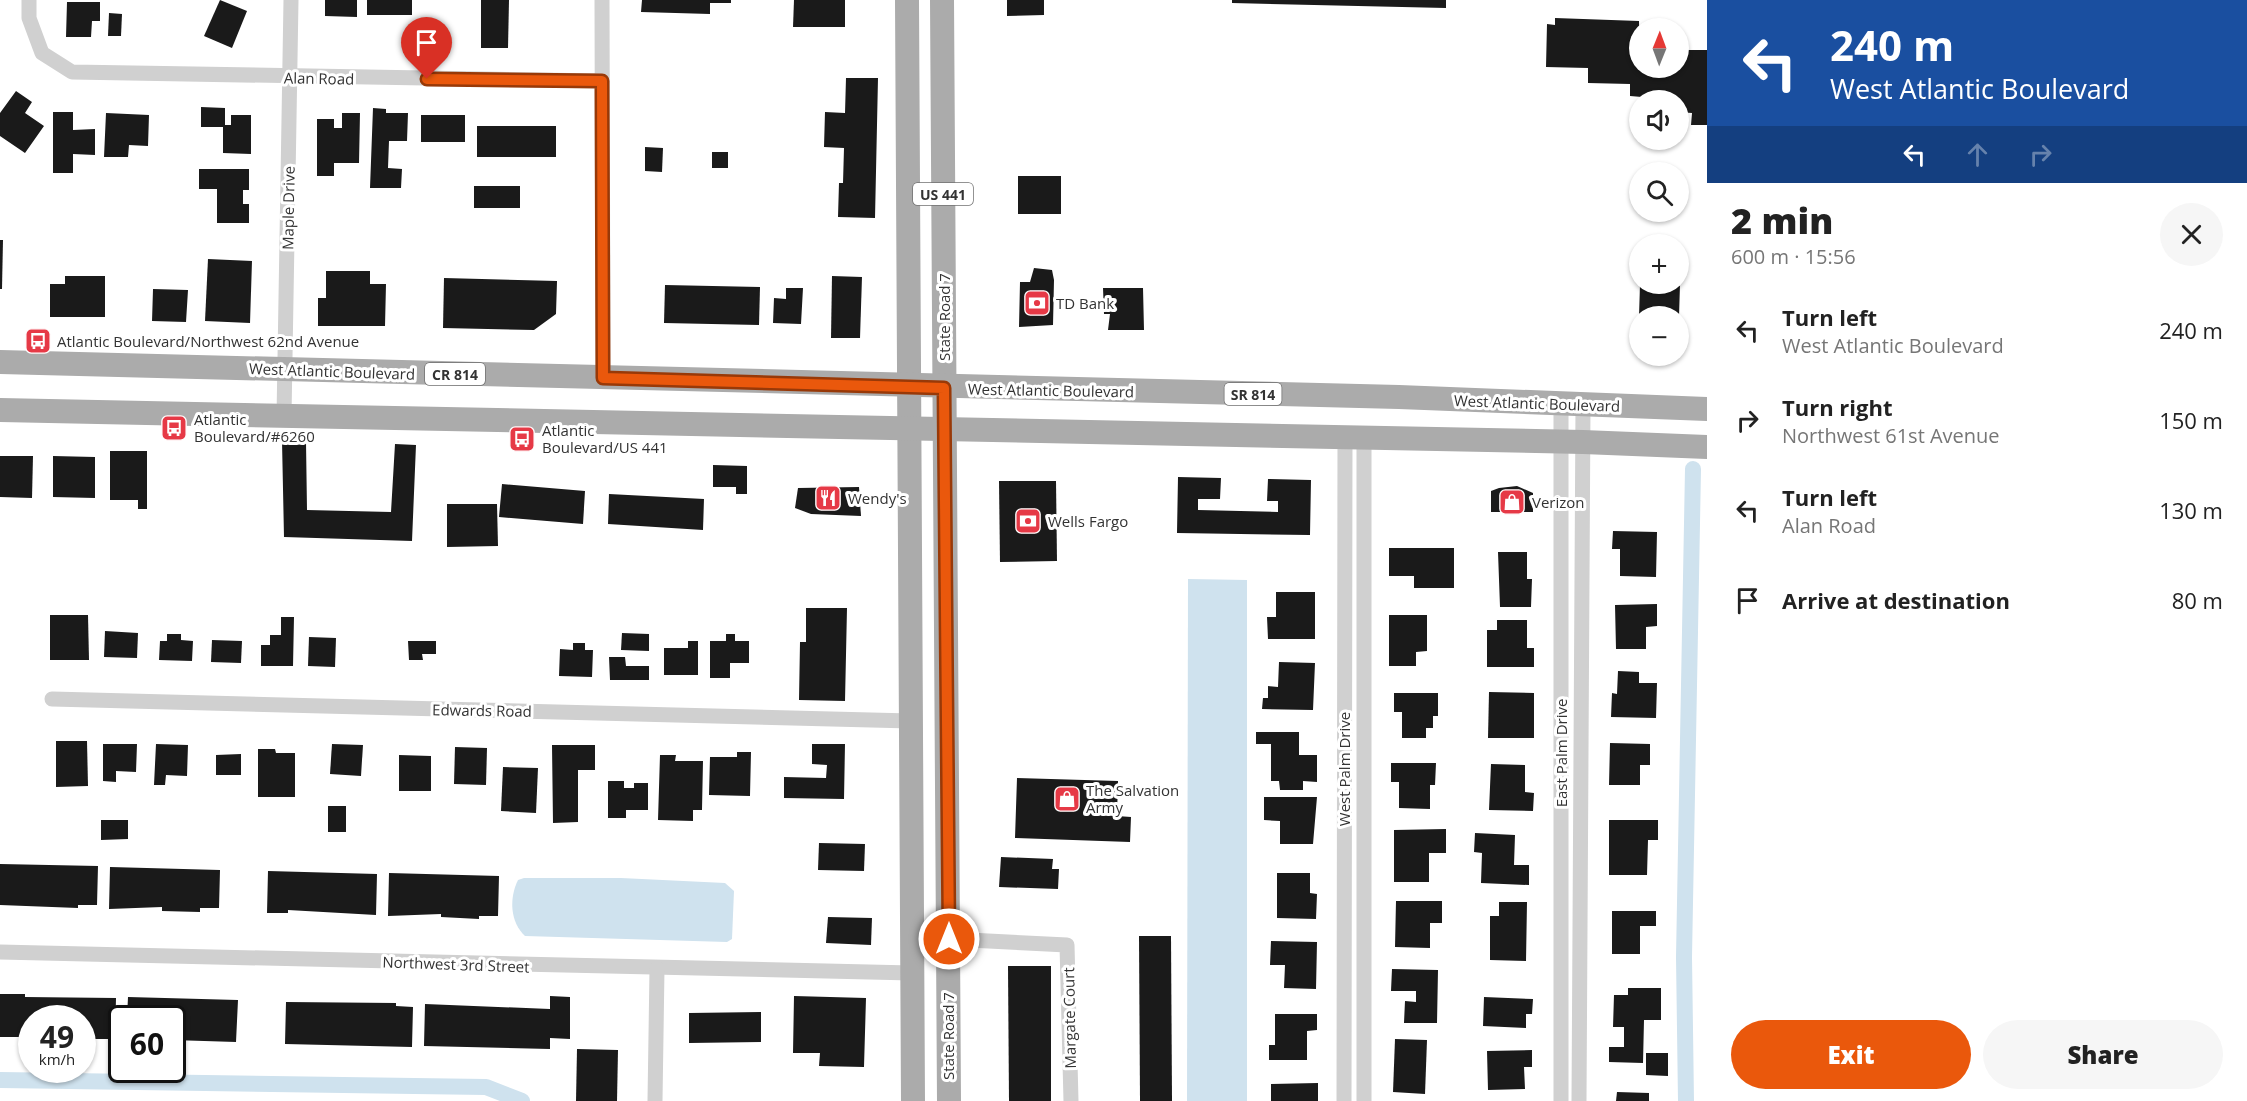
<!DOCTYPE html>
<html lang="en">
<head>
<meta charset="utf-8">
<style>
  :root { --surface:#fff; --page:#f6f6f6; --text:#222; --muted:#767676; --accent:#ea580c }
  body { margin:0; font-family:"Open Sans",sans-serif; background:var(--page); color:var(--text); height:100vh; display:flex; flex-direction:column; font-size:22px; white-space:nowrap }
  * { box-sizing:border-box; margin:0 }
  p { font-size:20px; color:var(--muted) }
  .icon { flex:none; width:33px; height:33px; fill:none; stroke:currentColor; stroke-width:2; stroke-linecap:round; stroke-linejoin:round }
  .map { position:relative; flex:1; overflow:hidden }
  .details { display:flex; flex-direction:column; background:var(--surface); width:540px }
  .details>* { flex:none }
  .hud { background:#1a4fa0; color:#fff; overflow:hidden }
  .needle { width:39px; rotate:1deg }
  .tools { position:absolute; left:1629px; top:18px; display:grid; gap:12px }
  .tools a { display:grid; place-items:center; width:60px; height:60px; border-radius:50%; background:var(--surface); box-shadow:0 2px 4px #0004; font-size:30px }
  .speed { position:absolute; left:18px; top:1005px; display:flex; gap:12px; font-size:30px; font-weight:700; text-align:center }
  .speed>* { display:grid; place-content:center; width:78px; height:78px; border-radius:50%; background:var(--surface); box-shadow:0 2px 4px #0004; line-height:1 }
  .speed small { font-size:15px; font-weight:400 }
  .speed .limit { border:3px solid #111; border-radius:9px; background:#fff; color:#111 }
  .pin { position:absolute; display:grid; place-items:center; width:51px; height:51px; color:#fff; margin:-62px -26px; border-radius:50% 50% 50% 0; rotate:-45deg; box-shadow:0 0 6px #0007 }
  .pin .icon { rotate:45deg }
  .me { position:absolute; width:66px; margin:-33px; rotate:0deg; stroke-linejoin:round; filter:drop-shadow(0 0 4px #0008) }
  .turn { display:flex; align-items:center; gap:21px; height:126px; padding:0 24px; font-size:27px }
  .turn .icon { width:78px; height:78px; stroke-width:2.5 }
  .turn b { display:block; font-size:42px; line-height:51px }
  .lanes { display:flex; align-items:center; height:57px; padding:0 24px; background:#0003; justify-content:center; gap:30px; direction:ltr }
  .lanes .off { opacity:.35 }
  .round { display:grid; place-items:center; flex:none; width:63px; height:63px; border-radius:32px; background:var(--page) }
  .overview { display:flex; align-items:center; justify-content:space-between; height:102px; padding:0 24px }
  h1 { font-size:36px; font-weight:800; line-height:45px }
  .primary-button { display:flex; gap:12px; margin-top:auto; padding:12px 24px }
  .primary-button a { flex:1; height:69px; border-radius:36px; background:var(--accent); color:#fff; font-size:24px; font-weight:800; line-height:69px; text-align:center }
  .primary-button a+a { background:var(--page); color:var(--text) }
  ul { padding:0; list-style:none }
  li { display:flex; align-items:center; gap:18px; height:90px; padding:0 24px }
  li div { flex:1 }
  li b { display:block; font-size:22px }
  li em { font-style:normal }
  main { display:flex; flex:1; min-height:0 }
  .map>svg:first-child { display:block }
  .water { fill:#cfe2ee }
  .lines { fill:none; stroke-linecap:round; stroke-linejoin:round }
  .canal { stroke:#cfe2ee; stroke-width:16 }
  .building { fill:#1a1a1a }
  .street { stroke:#d0d0d0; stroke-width:15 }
  .primary { stroke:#ababab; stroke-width:24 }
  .route-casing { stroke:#983908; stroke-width:15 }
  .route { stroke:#ea580c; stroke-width:10 }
  .labels { text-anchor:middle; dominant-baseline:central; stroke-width:6; stroke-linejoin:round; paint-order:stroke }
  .shield { fill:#fff; stroke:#707070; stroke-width:1.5 }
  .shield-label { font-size:14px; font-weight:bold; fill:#333 }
  .street-label { font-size:15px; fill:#333; stroke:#fff }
  .poi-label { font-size:15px; fill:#333; stroke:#fff; text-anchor:start }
</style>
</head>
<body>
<main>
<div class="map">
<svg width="1707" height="1101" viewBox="0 0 1707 1101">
  <rect width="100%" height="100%" fill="#fff"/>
  <g class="water">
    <path d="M1188 579 1247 580V1101H1187Z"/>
    <path d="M524 878H621L725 883 734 891 732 939 727 942 525 936C510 922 509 898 518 880Z"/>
  </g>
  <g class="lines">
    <g class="canal">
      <path d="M0 1080 486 1087 522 1101"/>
      <path d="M1686 1101 1684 957 1693 469"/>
    </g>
  </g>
  <g class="building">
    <path d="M220 0 247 11 232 48 204 36Z"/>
    <path d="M325 0H357V17L325 16Z"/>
    <rect x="367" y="0" width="45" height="15"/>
    <path d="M481 0H509L508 48H481Z"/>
    <path d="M642 0H731V3H710V14L641 12Z"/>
    <path d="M794 0H845V27H793Z"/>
    <path d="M1007 0H1044V15L1007 16Z"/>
    <path d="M1232 0H1446V8L1232 3Z"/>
    <path d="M67 2H100V21H92L91 37H66Z"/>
    <path d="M109 13 122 14 121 36H108Z"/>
    <path d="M1555 18 1639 21 1640 68H1678V50H1707V125H1691L1692 113 1678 112V100L1630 96V84L1588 83V68L1546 67 1547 24 1555 25Z"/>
    <path d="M846 78H878L875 218 838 217 839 183H843L844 148 824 147 825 112 845 113Z"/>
    <path d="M16 91 32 102 25 113 44 126 25 153 0 136V113Z"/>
    <path d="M201 107 225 108V125H231V115H251V154L223 153V127H201Z"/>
    <path d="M373 108 386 109V113H408L407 141H389L388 168 402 169 401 188H370Z"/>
    <path d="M53 112H73V130L95 129V155L73 154V173H53Z"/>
    <path d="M106 113 149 115 148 146 129 145 128 157H104Z"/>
    <path d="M342 113H360L359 163H334V176H317V119H334V128H342Z"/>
    <rect x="421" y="115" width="44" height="27"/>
    <rect x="477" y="126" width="79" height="31"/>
    <path d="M645 147 663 148 662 172 645 171Z"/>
    <rect x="712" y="152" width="16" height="16"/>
    <path d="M199 169H249V190H243V204H249V223H217V189H199Z"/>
    <rect x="1018" y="176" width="43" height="38"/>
    <rect x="474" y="186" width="46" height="22"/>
    <path d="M0 240H3L2 289H0Z"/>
    <path d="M208 259 252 261 250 323 205 321Z"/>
    <path d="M1034 268 1052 270 1054 280 1053 325 1019 327 1020 282H1030Z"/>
    <path d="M326 271H370V284H386L385 326H318V298H326Z"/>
    <path d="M65 276H105V317H50V284H65Z"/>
    <path d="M832 276 862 277 860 338H831Z"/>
    <path d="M444 278 557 281 556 314 534 330 443 328Z"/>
    <path d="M1640 284H1680L1679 316H1639Z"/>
    <path d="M665 285 760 287 759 325 664 323Z"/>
    <path d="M786 288H803L801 324 773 323 774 298 786 299Z"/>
    <path d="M1103 288H1143L1144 330H1108L1110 314H1104Z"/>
    <path d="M153 289 188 290 186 322 152 321Z"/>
    <path d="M282 441 306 442 307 510 391 512 395 444 416 445 412 541 284 537Z"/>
    <path d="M110 451H147V509H138V500H110Z"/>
    <path d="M0 456H33L32 498 0 497Z"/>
    <path d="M53 456 95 457V498L53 497Z"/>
    <path d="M713 465 747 466V494H736V487H713Z"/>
    <path d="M1178 477 1221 478 1220 499H1198V510L1278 512V501H1267L1268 479 1311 480 1310 535 1177 533Z"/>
    <path d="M999 481H1056L1057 561 1000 562Z"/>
    <path d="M502 484 585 491 583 524 499 517Z"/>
    <path d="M1517 486 1533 493V512H1491V491L1499 488Z"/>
    <path d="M859 487 861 516 811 514 795 508 798 488Z"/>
    <path d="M609 494 704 499 703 530 608 524Z"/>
    <path d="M447 504H497L498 546 447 547Z"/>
    <path d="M1613 531 1657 532 1656 577 1620 576V549H1612Z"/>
    <path d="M1389 548H1454V588H1414V576H1389Z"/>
    <path d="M1498 552H1527V579H1532L1531 607H1500Z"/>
    <path d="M1276 592H1315V639H1268L1267 617H1276Z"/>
    <path d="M1657 604V626L1646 627V649H1616L1615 605Z"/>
    <path d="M806 608H847L845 701 799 700 800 642H806Z"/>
    <path d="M50 615H88L89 660H50Z"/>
    <path d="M1389 615H1427V651L1416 652V666H1389Z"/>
    <path d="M281 617H294L293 666H261V645H270V635H281Z"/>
    <path d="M1497 620H1527V648H1534V667H1487V630H1497Z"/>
    <path d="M105 631 138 633 137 658 104 657Z"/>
    <path d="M622 633 649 634V651L621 650Z"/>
    <path d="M167 634H181V640L193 641 192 661 159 660 160 641H167Z"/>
    <path d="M726 634H735V641H749V663H730V678H710V641H726Z"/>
    <path d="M309 637 336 638 335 667 308 666Z"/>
    <path d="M212 640 242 641 241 663 211 662Z"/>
    <path d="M408 641H436V654H422L423 660H409Z"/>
    <path d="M688 641H698V675H664V648H688Z"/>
    <path d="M573 643H585V650H593L592 677 559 676 560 649 573 650Z"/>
    <path d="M609 657H625L626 666H649V680H610Z"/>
    <path d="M1279 662 1315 663 1313 710 1262 709 1263 698H1268V686L1278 687Z"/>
    <path d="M1618 671 1639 672V683H1657L1656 718 1611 717 1612 693 1617 694Z"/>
    <path d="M1489 692 1534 693V738H1488Z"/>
    <path d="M1394 693H1438V716H1433V728H1426V738H1402V712H1394Z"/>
    <path d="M1256 732H1299V755H1317V782L1303 781V790H1280L1279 781H1271V744H1256Z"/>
    <path d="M56 741H87L88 786 56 787Z"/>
    <path d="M1610 743 1650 744V765H1640V785H1609Z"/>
    <path d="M103 744H137L136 772 116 771V782L103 781Z"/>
    <path d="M156 744 188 745 187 776 166 775 165 785H154Z"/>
    <path d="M332 744 363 745 361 776 330 774Z"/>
    <path d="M812 744H845L844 799 784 798V777L826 778 827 765 812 764Z"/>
    <path d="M552 745H595V770H578V822L553 823Z"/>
    <path d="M455 747 487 748 486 785 454 784Z"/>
    <path d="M258 749H275L276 753H295V797H258Z"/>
    <path d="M737 752H751L750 796 709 795 710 757H737Z"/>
    <path d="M241 754V775H216V755Z"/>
    <path d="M399 755 431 756V791H399Z"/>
    <path d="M660 755H676L675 761H703L702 810H693V821L658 820Z"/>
    <path d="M1391 763H1436L1435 785H1430V809L1399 808V782H1391Z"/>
    <path d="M1491 764 1525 765V792L1534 793 1533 811 1489 810Z"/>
    <path d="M503 767 538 768 536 813 501 811Z"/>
    <path d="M1017 778 1118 781 1117 816 1131 817 1130 842 1015 838Z"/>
    <path d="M608 781H624V788H634V783H648V810H626V818H608Z"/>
    <path d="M1264 797H1317L1313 844H1280V821L1264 820Z"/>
    <rect x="328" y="806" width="18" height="26"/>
    <path d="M101 820H128V839L101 840Z"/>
    <path d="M1609 820H1658V840H1648L1647 875H1609Z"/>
    <path d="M1446 829V853H1429V882H1394V830Z"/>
    <path d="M1475 833 1515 835 1514 865H1529V885L1481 883 1482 853 1474 852Z"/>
    <path d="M819 843 865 844 864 871 818 870Z"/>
    <path d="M1001 857 1053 859 1052 869H1059L1058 889 999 887Z"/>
    <path d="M0 864 98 866 97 905H78V908L0 905Z"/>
    <path d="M110 867 220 870 219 908H200V912L162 911V907L109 909Z"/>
    <path d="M268 871 377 874 376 915 288 910V913H267Z"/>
    <path d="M389 873 499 876 498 916H479V919L441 917V914L388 916Z"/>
    <path d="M1277 873H1310V893L1317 894 1316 919 1277 918Z"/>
    <path d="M1396 901H1442V923H1430V948L1395 947Z"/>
    <path d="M1499 902H1527L1526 961 1490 960V916H1499Z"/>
    <path d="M1612 911H1656V926H1640V954H1612Z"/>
    <path d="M828 917 872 918 871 945 826 943Z"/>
    <path d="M1139 936H1171L1172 1101H1140Z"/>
    <path d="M1271 941 1317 942 1316 989 1284 988 1285 965H1270Z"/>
    <path d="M1008 966H1051V1101H1009Z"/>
    <path d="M1392 969 1438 970 1437 1023H1404L1405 1001 1416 1002V991H1391Z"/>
    <path d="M1628 988H1661V1020H1644L1643 1063 1609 1062V1047H1624V1027H1613L1614 995H1628Z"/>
    <path d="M0 994H25V997L116 998 115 1039H82V1018H32V1037H0Z"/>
    <path d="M550 996 570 997V1039L550 1038V1049L424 1046 425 1004 550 1009Z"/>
    <path d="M794 996 866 998 864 1067 819 1066 820 1053H793Z"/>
    <path d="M128 997 238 1000 236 1042 172 1040V1018H127Z"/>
    <path d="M1484 997 1533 999 1532 1014H1526V1028L1483 1026Z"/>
    <path d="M286 1002 396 1003V1006L413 1007 412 1047 285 1044Z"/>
    <path d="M761 1012V1042L689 1043V1013Z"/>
    <path d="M1275 1014H1317V1030L1307 1031V1060H1269V1045H1275Z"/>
    <path d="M1395 1039 1427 1040 1425 1094 1393 1092Z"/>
    <path d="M577 1049 618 1050 617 1101H576Z"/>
    <path d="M1532 1050V1067H1524L1525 1089 1488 1090 1487 1051Z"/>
    <path d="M1646 1053H1668V1076L1646 1075Z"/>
    <path d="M1318 1083V1101H1271V1084Z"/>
    <path d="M1617 1092 1649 1093V1101H1616Z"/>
  </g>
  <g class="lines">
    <g class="street">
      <path d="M29 0V18L42 53 72 72 602 81"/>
      <path d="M602 0 603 379"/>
      <path d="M284 417 291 0"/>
      <path d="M52 699 911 721"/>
      <path d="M949 939 1067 945 1071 1101"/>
      <path d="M0 952 912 973"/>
      <path d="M655 1101 657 969"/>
      <path d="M1344 1101 1345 437"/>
      <path d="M1364 1101V437"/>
      <path d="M1561 1101V404"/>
      <path d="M1579 1101 1583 405"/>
    </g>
    <g class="primary">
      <path d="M907 0 913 1101"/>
      <path d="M942 0 949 1101"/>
      <path d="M0 362 1399 397 1707 409"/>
      <path d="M0 410 1583 442 1707 447"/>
    </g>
  </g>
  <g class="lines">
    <g class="route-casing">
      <path id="route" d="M427 79 602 81 603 378 944 388 949 939"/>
    </g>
    <use href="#route" class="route"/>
  </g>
  <defs>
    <g id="bank-square" transform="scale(1.35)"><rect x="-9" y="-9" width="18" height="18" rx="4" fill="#e63946" stroke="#fff"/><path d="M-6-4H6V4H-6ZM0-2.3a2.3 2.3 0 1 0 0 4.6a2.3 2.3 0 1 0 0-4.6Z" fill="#fff"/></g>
    <g id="bus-square" transform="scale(1.35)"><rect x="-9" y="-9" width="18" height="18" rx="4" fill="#e63946" stroke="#fff"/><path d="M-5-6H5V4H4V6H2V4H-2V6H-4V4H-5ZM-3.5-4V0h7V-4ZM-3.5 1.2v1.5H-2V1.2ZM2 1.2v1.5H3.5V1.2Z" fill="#fff"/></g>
    <g id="restaurant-square" transform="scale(1.35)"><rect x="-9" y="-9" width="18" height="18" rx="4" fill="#e63946" stroke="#fff"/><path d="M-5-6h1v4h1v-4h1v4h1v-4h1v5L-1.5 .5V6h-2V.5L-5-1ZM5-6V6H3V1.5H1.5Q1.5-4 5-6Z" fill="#fff"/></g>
    <g id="shop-square" transform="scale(1.35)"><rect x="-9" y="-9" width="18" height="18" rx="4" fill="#e63946" stroke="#fff"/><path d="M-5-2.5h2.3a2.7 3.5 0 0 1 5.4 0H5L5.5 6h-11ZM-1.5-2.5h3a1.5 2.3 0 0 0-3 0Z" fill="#fff"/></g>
  </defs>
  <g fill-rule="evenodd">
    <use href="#bank-square" x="1037" y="303"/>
    <use href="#bus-square" x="38" y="341"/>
    <use href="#bus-square" x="174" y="428"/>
    <use href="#bus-square" x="522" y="439"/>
    <use href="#restaurant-square" x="828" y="498"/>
    <use href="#shop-square" x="1512" y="502"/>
    <use href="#bank-square" x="1028" y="521"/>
    <use href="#shop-square" x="1067" y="799"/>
  </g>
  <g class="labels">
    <g class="shield">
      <rect x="913" y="183" width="60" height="22" rx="4.5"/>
      <rect x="425" y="363" width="60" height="22" rx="4.5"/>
      <rect x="1224.5" y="383" width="57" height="22" rx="4.5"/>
    </g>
    <g class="shield-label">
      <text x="943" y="194">US 441</text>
      <text x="455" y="374">CR 814</text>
      <text x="1253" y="394">SR 814</text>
    </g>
    <g class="street-label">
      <text transform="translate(319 78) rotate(1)">Alan Road</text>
      <text transform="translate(288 208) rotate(-89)">Maple Drive</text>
      <text transform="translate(944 317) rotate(-90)">State Road 7</text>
      <text transform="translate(332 371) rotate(2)">West Atlantic Boulevard</text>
      <text transform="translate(1051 390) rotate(1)">West Atlantic Boulevard</text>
      <text transform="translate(1537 403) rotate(2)">West Atlantic Boulevard</text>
      <text transform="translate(482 710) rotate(1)">Edwards Road</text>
      <text transform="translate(1561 753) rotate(-90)">East Palm Drive</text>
      <text transform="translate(1344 769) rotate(-90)">West Palm Drive</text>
      <text transform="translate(456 964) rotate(2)">Northwest 3rd Street</text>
      <text transform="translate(1069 1018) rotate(-91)">Margate Court</text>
      <text transform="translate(948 1036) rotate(-90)">State Road 7</text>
    </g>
    <g class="poi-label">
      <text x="1056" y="303">TD Bank</text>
      <text x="57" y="341">Atlantic Boulevard/Northwest 62nd Avenue</text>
      <text x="194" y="419">Atlantic<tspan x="194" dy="17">Boulevard/#6260</tspan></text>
      <text x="542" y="430">Atlantic<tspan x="542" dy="17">Boulevard/US 441</tspan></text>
      <text x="848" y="498">Wendy's</text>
      <text x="1532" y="502">Verizon</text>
      <text x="1048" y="521">Wells Fargo</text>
      <text x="1086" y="790">The Salvation<tspan x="1086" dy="17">Army</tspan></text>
    </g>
  </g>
</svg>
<div class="tools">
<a><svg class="needle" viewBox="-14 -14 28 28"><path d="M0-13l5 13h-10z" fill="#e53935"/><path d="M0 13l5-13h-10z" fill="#767676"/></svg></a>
<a><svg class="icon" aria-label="sound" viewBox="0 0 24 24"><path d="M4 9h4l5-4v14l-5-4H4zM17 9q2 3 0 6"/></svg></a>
<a><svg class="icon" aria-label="search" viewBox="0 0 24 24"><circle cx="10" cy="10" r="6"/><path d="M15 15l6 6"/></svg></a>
<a>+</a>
<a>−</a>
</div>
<div class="speed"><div>49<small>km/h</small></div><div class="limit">60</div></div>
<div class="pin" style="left:427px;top:79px;background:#d93025"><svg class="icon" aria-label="arrive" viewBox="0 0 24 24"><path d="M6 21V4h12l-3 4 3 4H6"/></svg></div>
<svg class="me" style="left:949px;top:939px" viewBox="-20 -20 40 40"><circle r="17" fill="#ea580c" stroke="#fff" stroke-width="3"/><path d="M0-11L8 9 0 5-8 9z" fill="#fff"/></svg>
</div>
<section class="details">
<div class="hud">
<div class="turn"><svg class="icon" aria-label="left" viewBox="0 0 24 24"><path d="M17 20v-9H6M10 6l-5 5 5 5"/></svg><div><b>240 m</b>West Atlantic Boulevard</div></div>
<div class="lanes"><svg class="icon" aria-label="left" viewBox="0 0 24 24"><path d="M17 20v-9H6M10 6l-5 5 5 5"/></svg><svg class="icon off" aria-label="ahead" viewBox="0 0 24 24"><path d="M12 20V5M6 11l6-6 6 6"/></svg><svg class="icon off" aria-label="right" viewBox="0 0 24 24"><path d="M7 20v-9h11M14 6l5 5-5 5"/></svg></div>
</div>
<div class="overview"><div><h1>2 min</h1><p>600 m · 15:56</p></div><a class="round"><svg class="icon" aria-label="close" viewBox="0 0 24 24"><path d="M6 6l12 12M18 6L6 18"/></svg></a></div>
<ul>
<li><svg class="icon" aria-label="left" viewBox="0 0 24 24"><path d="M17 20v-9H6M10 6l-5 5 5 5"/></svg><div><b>Turn left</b><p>West Atlantic Boulevard</p></div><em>240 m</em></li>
<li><svg class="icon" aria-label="right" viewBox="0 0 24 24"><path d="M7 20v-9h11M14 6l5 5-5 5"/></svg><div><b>Turn right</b><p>Northwest 61st Avenue</p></div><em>150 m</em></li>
<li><svg class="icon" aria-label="left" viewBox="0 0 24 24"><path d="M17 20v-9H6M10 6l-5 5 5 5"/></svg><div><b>Turn left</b><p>Alan Road</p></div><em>130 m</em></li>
<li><svg class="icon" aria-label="arrive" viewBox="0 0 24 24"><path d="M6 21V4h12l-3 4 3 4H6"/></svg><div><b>Arrive at destination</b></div><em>80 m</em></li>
</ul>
<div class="primary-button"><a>Exit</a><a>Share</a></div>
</section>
</main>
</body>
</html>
